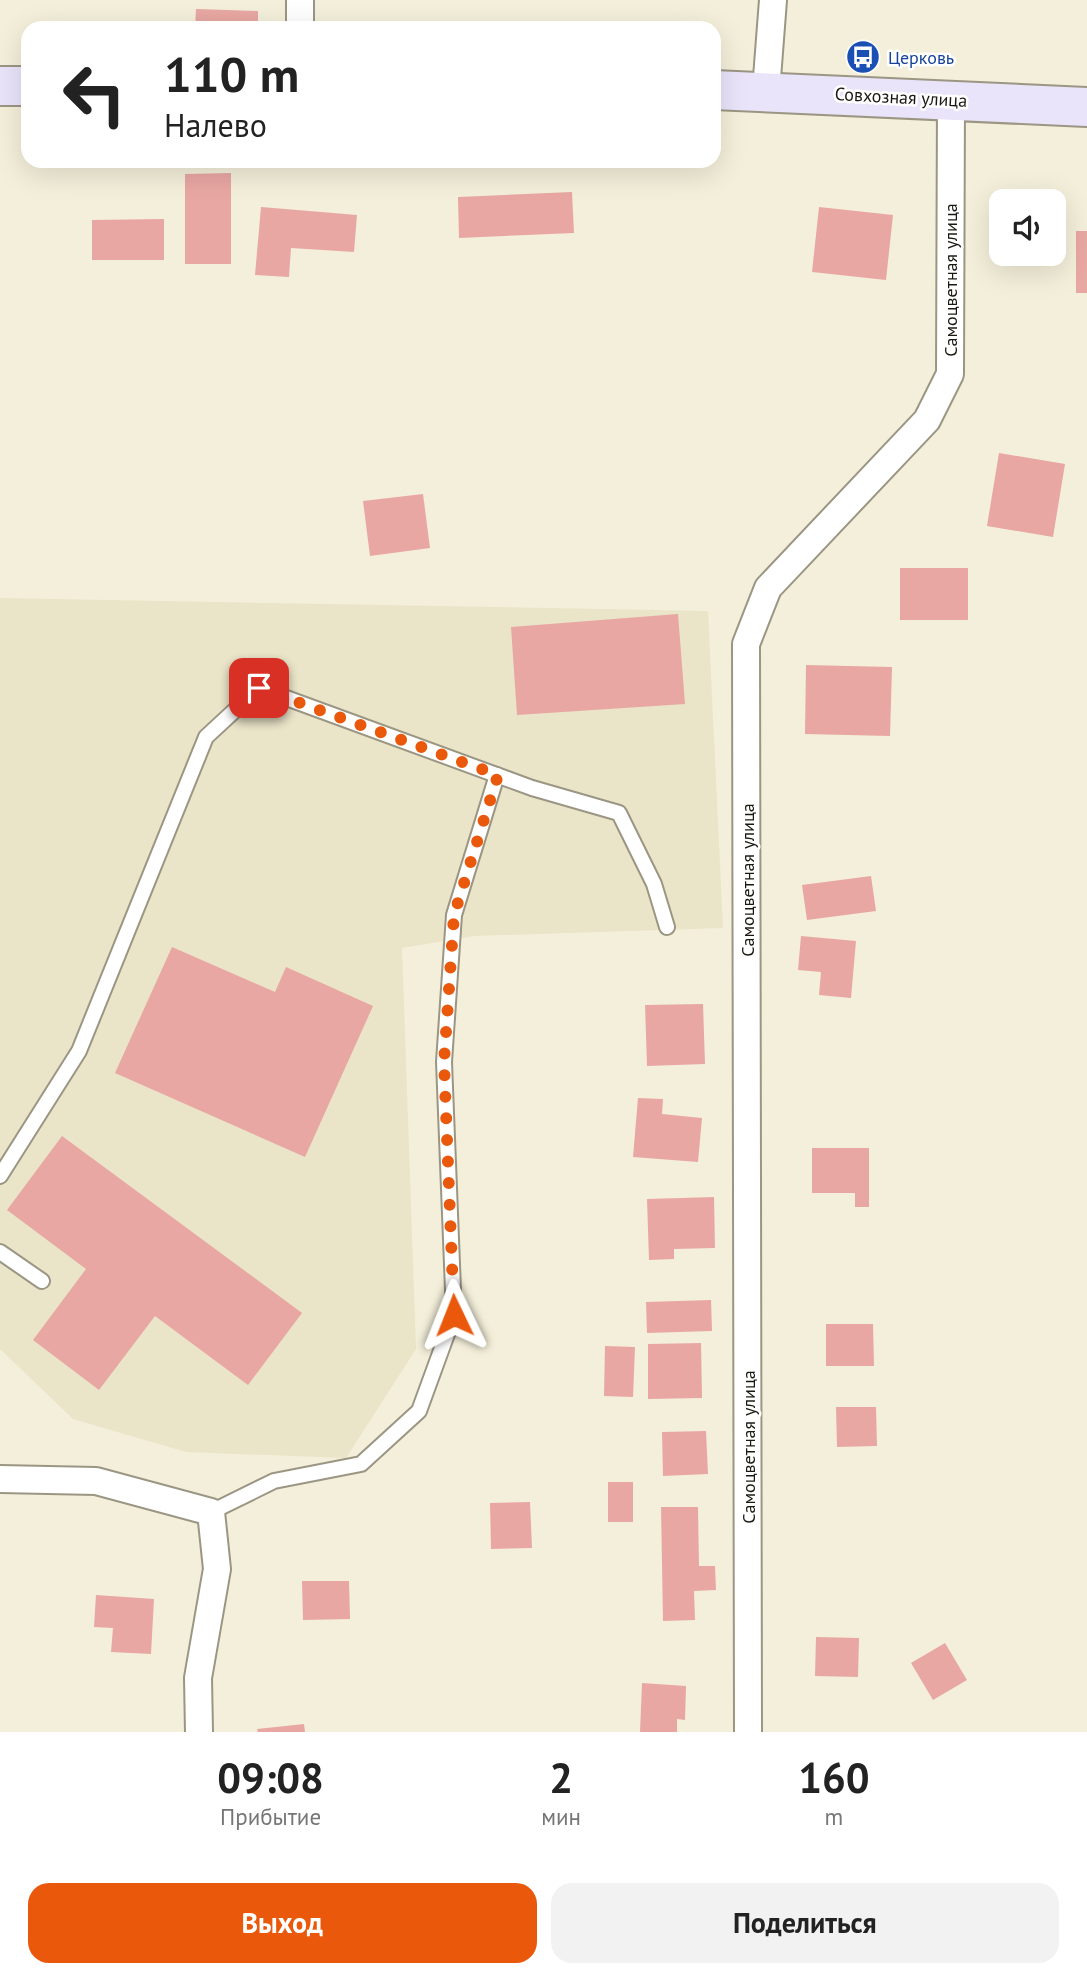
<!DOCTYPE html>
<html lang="ru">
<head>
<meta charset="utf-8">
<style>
  :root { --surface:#fff; --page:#f2f2f2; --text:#222; --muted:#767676; --accent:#ea580c }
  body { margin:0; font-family:"PT Sans",sans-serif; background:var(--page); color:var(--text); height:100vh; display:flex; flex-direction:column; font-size:26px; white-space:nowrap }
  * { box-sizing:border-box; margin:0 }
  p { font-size:23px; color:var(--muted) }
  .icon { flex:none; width:38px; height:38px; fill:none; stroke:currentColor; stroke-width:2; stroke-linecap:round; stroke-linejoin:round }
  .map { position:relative; height:1732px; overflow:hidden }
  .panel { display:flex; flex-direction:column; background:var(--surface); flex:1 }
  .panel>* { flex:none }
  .hud { position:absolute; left:21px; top:21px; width:700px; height:147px; border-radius:21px; box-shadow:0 7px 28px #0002; background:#fff; color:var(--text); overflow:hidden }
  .buttons { position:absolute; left:989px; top:189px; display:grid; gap:14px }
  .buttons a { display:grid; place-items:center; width:77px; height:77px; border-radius:14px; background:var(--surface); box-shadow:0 7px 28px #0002; font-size:35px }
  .pin { position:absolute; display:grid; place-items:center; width:60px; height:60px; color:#fff; margin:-30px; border-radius:14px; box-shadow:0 4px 10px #0006 }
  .me { position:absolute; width:77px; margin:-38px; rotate:358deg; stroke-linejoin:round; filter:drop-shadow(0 0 5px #0008) }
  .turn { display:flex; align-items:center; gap:24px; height:147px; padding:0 28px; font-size:32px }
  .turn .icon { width:91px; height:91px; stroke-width:2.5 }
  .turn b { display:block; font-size:49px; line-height:60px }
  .eta { display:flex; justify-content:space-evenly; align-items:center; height:119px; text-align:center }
  .eta b { font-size:42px; font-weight:600; line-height:49px }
  .action { display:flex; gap:14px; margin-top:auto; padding:14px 28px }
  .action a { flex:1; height:80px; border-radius:21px; background:var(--accent); color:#fff; font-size:28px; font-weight:600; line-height:80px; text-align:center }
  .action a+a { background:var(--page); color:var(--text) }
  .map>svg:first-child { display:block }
  .built { fill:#eae4c8 }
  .building { fill:#e8a7a3 }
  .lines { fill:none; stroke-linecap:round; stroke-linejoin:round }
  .lane-casing { stroke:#9b9683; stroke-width:18 }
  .street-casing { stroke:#9b9683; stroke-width:30 }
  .secondary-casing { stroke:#9b9683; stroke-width:42 }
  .lane { stroke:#fff; stroke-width:14 }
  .street { stroke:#fff; stroke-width:26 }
  .secondary { stroke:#e9e4fa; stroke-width:38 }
  .route { stroke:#ea580c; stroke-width:12; stroke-dasharray:0 21.6 }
  .labels { text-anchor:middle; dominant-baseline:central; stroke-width:5; stroke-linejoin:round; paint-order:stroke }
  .transit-label { font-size:18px; fill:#164399; stroke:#fff; text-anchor:start }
  .street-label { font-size:18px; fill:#1a1811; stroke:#fff }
</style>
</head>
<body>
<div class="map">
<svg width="1087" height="1732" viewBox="0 0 1087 1732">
  <rect width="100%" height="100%" fill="#f4efda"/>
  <path class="built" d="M0 598 708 611 723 928 475 936 402 948 416 1349 346 1458 186 1452 73 1419 0 1349Z"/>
  <g class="building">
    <path d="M196 9 258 11V28H195Z"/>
    <path d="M231 173V264H185V174Z"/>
    <path d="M572 192 574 233 459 238 458 197Z"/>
    <path d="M261 207 357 215 354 252 291 248 289 277 255 275Z"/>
    <path d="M819 207 893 215 886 280 812 272Z"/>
    <path d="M164 219V260H92V220Z"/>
    <rect x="1076" y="231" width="11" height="62"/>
    <path d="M999 453 1065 464 1053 537 987 526Z"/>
    <path d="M423 494 430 548 370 556 363 501Z"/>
    <rect x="900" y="568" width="68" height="52"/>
    <path d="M678 614 685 704 517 715 511 627Z"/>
    <path d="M806 665 892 667 890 736 805 734Z"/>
    <path d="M871 876 876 911 807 920 802 885Z"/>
    <path d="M801 936 856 941 851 998 819 995 821 972 798 970Z"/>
    <path d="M172 947 275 992 286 967 373 1006 305 1157 115 1073Z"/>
    <path d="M703 1004 705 1064 647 1066 645 1005Z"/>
    <path d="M638 1098 663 1099 662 1114 702 1118 698 1162 633 1157Z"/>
    <path d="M62 1136 302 1313 248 1385 155 1316 99 1390 33 1340 86 1269 7 1210Z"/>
    <path d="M812 1148H869V1207H855V1193H812Z"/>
    <path d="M714 1197 715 1248 674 1249V1259L649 1260 647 1199Z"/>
    <path d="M711 1300 712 1331 647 1333 646 1302Z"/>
    <path d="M826 1324H873L874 1366H826Z"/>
    <path d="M701 1343 702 1398 648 1399V1344Z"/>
    <path d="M605 1346 635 1347 633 1397 604 1396Z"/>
    <path d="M836 1407H876L877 1446 837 1447Z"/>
    <path d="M706 1431 708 1474 663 1476 662 1432Z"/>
    <rect x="608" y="1482" width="25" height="40"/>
    <path d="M530 1502 532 1548 491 1549 490 1503Z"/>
    <path d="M661 1507H698L699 1566H715L716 1590 694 1591 695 1620 663 1621Z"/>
    <path d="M302 1581H349L350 1619 303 1620Z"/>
    <path d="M96 1595 154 1599 151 1654 111 1652 113 1628 94 1627Z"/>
    <path d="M816 1637 859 1638 858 1677 815 1676Z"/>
    <path d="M945 1643 967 1680 933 1700 911 1663Z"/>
    <path d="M642 1683 686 1686 685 1720 677 1719V1732H640Z"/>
    <path d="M304 1724 305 1732H258L257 1729Z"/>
  </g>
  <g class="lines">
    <g class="lane-casing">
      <g id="lane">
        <path d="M0 1176 79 1051 206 737 259 688 532 788 619 813 654 884 667 927"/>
        <path d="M0 1252 42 1281"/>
        <path d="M211 1512 274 1481 361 1464 419 1411 454 1315 444 1062 454 915 497 775"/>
      </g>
    </g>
    <g class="street-casing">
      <g id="street">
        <path d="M300 0V28"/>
        <path d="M766 91 773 0"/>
        <path d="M0 1479 96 1481 211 1512 217 1569 198 1678 199 1732"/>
        <path d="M748 1732 746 644 768 588 927 420 950 374 951 100"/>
      </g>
    </g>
    <g class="secondary-casing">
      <g id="secondary">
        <path d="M0 86H28"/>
        <path d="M714 90 1087 107"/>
      </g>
    </g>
    <use href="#lane" class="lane"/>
    <use href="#street" class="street"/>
    <use href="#secondary" class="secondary"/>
  </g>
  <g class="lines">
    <path class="route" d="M259 688 498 775 454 915 444 1062 454 1315"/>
  </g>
  <defs>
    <g id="bus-disc" transform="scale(1.75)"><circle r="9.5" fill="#1a4fb4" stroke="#fff"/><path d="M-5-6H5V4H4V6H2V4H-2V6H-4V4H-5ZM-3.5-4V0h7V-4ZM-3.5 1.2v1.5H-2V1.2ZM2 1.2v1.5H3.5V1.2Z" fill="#fff"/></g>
  </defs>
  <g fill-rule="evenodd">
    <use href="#bus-disc" x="863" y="57"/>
  </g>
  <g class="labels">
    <g class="transit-label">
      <text x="888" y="57">Церковь</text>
    </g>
    <g class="street-label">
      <text transform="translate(901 97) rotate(3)">Совхозная улица</text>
      <text transform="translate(950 280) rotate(-90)">Самоцветная улица</text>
      <text transform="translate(747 880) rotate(-90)">Самоцветная улица</text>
      <text transform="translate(748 1447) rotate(-90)">Самоцветная улица</text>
    </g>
  </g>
</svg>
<div class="buttons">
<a><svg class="icon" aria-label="sound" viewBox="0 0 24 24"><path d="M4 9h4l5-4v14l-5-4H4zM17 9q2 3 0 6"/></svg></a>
</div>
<div class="pin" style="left:259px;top:688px;background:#d93025"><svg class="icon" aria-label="arrive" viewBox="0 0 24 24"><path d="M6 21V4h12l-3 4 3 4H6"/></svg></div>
<svg class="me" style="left:454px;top:1315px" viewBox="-20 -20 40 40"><path d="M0-17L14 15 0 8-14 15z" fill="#ea580c" stroke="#fff" stroke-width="4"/></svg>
<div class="hud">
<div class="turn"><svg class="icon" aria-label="left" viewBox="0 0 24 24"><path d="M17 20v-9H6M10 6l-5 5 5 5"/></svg><div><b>110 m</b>Налево</div></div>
</div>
</div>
<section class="panel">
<div class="eta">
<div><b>09:08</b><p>Прибытие</p></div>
<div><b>2</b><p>мин</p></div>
<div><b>160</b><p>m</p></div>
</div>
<div class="action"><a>Выход</a><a>Поделиться</a></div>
</section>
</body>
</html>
